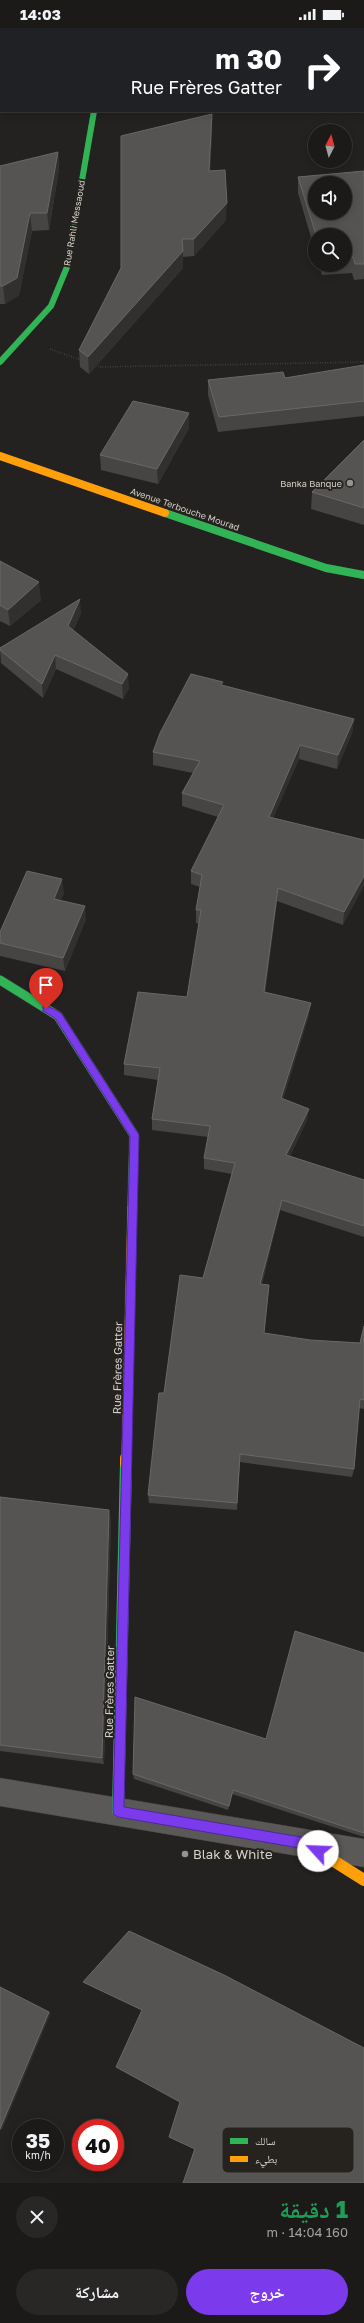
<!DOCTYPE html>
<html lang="ar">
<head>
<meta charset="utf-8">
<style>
  :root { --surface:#1b1a18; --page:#282725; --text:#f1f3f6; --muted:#a0a1a2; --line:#393837; --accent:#7c3aed }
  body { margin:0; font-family:"Golos Text","Noto Naskh Arabic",sans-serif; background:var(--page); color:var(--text); direction:rtl; height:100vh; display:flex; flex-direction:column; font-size:15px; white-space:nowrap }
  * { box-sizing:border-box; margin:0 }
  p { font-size:13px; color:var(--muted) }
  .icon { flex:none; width:22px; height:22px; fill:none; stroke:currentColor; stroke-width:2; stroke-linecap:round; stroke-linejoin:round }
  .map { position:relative; height:2155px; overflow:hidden; direction:ltr }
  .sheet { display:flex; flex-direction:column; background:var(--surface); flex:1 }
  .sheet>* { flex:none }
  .banner { position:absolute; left:0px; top:0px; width:364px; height:84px; box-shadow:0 2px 10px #0003,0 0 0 1px var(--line); direction:rtl; background:#202124; color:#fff; overflow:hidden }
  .needle { width:26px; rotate:6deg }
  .buttons { position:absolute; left:308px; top:96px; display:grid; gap:8px }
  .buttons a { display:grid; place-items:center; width:44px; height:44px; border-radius:50%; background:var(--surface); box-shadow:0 2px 10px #0003,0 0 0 1px var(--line); font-size:20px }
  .speed { position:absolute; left:12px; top:2091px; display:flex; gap:8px; font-size:20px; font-weight:700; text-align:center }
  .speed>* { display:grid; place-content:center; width:52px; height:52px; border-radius:50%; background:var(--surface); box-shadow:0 2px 10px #0003,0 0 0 1px var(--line); line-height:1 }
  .speed small { font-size:10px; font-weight:400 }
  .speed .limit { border:6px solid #d22; background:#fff; color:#111 }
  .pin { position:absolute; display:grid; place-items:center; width:34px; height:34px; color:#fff; margin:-41px -17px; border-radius:50% 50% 50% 0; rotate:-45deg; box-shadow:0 0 4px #0007 }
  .pin .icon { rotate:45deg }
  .me { position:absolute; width:44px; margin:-22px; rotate:295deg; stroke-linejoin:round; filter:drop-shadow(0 0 3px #0008) }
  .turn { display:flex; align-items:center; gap:14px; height:84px; padding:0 16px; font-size:18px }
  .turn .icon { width:52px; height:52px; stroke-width:2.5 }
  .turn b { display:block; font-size:28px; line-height:34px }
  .round { display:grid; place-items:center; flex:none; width:42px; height:42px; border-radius:21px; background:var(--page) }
  .headline { display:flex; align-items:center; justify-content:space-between; height:68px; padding:0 16px }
  h1 { font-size:24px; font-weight:700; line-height:30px; color:#1e9e55 }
  .button { display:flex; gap:8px; margin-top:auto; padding:8px 16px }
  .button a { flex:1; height:46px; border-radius:24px; background:var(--accent); color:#fff; font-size:16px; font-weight:700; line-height:46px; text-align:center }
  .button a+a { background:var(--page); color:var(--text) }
  .status { display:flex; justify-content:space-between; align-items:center; height:28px; padding:0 20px; background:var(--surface); direction:ltr }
  .status svg { height:11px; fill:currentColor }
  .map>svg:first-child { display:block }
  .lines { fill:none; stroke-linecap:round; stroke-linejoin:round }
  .street-casing { stroke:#413f3d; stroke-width:1 }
  .fast-far3-casing { stroke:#413f3d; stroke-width:6 }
  .fast-far2-casing { stroke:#413f3d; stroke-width:8 }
  .fast-far1-casing { stroke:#413f3d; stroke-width:10 }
  .fast-casing { stroke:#413f3d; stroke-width:12 }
  .slow-far2-casing { stroke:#413f3d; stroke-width:8 }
  .slow-far1-casing { stroke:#413f3d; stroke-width:10 }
  .slow-casing { stroke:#413f3d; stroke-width:12 }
  .path { stroke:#5e5d5c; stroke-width:1.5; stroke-dasharray:0.5 2; stroke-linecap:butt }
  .street { fill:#5a5957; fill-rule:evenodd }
  .fast-far3 { stroke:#30b455; stroke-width:6 }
  .fast-far2 { stroke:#30b455; stroke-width:8 }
  .fast-far1 { stroke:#30b455; stroke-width:9 }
  .fast { stroke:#30b455; stroke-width:12 }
  .slow-far2 { stroke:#ff9f0a; stroke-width:8 }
  .slow-far1 { stroke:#ff9f0a; stroke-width:9 }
  .slow { stroke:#ff9f0a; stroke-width:12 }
  .wall { fill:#474544 }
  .shaded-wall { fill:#32302f }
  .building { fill:#565452; stroke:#6a6866; fill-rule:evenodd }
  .route { fill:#7c3aed; stroke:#51269a }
  .poi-dot { fill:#969492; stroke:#26231e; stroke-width:1.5 }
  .labels { text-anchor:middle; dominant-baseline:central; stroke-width:4; stroke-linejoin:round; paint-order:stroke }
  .far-street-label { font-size:9px; fill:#d4d2cf; stroke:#26231e }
  .far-poi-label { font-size:9px; fill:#d4d2cf; stroke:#26231e; text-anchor:end }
  .street-label { font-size:11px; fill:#d4d2cf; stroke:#26231e }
  .near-poi-label { font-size:13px; fill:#d4d2cf; stroke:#26231e; text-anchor:start }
  .key { fill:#26231e; stroke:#5a5853; stroke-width:1 }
  .key-label { font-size:11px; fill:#d4d2cf }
</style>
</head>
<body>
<div class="status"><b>14:03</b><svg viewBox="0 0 49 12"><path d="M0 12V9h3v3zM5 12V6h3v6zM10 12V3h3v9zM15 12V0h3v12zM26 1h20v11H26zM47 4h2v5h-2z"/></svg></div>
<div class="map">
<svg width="364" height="2155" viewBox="0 0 364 2155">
  <rect width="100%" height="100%" fill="#242220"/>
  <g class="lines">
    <g class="street-casing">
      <g id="street">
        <rect x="100" y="0" width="14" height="1"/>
        <path d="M0 1750 364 1811V1839L0 1778Z"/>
      </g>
    </g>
    <g class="fast-far3-casing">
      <path id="fast-far3" d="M0 334 51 278 67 239 94 83"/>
    </g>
    <g class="fast-far2-casing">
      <path id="fast-far2" d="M165 485 326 540 364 547"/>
    </g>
    <g class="fast-far1-casing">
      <path id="fast-far1" d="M0 952 58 988 134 1107 132 1180"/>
    </g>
    <g class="fast-casing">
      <path id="fast" d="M118 1783 126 1436"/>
    </g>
    <g class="slow-far2-casing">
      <path id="slow-far2" d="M0 428 165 485"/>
    </g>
    <g class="slow-far1-casing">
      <path id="slow-far1" d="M126 1431 132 1180"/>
    </g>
    <g class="slow-casing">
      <g id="slow">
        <path d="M126 1436V1430"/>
        <path d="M307 1816 364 1852"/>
      </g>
    </g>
    <g class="path">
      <path d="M50 321 81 332"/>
      <path d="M93 337 100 339 364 334"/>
    </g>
    <use href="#street" class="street"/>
    <use href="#fast-far3" class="fast-far3"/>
    <use href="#fast-far2" class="fast-far2"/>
    <use href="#fast-far1" class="fast-far1"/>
    <use href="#fast" class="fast"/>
    <use href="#slow-far2" class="slow-far2"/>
    <use href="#slow-far1" class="slow-far1"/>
    <use href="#slow" class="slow"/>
  </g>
  <g class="wall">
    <path d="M212 103 210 143 226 192 194 228 183 229V240L89 346 80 339 79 322 121 240Z"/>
    <path d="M58 124 59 141 49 202 32 203 19 267 5 276H0V138Z"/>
    <path d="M364 143V251L354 252 352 245 322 247 319 237H345V207H315V223L298 165V149Z"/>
    <path d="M364 337V388L218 404 208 367V352L285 350Z"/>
    <path d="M189 385V400L158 456 101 442 100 427Z"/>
    <path d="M364 412V497L311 481 312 464Z"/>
    <path d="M0 533 41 572 10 598 0 593Z"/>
    <path d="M81 585 73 603 129 660 123 671 56 641 43 670 1 635 0 620Z"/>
    <path d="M223 657 354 691 352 705 337 741 299 731 273 790 364 812 343 897 277 873 265 964 309 987 283 1071 307 1092 290 1128 364 1152V1209L280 1182 262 1256 264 1305 310 1312 360 1315 364 1298V1381L359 1380 354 1441 352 1449 240 1434 237 1482 149 1475 148 1467 164 1365 203 1250 232 1146 204 1141V1130L208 1109 152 1102V1091L158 1052 124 1047V1036L187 969 199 895H196V882L200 859 191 856V843L218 789 182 778V765L193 745 153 737V724Z"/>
    <path d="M64 865 60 873 86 891 65 943 0 928V904Z"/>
    <path d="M0 1469 111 1492 104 1736 0 1723Z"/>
    <path d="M364 1625V1809L232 1766 228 1782 134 1751 133 1746 266 1711Z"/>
    <path d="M129 1903 364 2155H183L194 2121 180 2074 142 1982 83 1954Z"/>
  </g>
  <g class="shaded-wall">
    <path d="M212 86V103L209 160V143Z"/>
    <path d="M58 124 59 141 49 202 47 185Z"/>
    <path d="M227 175 226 192 194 228V211Z"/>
    <path d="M30 185 32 203 19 267 5 276 3 258Z"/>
    <path d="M183 223V240L89 346 88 329Z"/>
    <path d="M189 385V400L158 456 157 441Z"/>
    <path d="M39 554 41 572 10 598 8 582Z"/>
    <path d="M80 571 81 585 69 613 68 598Z"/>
    <path d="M55 627 56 641 43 670 42 656Z"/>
    <path d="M128 646 129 660 123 671 122 656Z"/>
    <path d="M354 691 352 705 337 741 338 727Z"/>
    <path d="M300 717 299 731 268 802 269 789Z"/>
    <path d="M364 848V858L343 897 344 884Z"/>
    <path d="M62 851 64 865 55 884 54 871Z"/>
    <path d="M278 860 277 873 264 976V964Z"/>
    <path d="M85 878 86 891 65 943 63 930Z"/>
    <path d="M311 975 309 987 280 1081 281 1070Z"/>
    <path d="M309 1081 307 1092 285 1138 286 1127Z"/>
    <path d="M282 1172 280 1182 259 1266 260 1256Z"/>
    <path d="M109 1482 111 1492 104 1736 102 1730Z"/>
    <path d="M0 1959 51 1985 2 2102 0 2103Z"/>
  </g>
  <g class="building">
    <rect x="133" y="0" width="97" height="1"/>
    <path d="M212 86 209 143 225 142 227 175 194 211H182L183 223 88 329 79 322 121 240V108Z"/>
    <path d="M58 124 47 185H30L17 250 3 258H0V138Z"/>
    <path d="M364 143V236H355L353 229 345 230V207H316L298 149ZM315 155H345V185H315Z"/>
    <path d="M364 337V373L219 389 208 352 283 344 285 350Z"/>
    <path d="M133 373 189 385 157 441 100 427Z"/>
    <path d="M364 412V480L312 464Z"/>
    <path d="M0 533 39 554 8 582 0 577Z"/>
    <path d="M80 571 68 598 128 646 122 656 55 627 42 656 0 622V620Z"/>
    <path d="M191 646 223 654 221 657 354 691 338 727 300 717 269 789 364 812V848L344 884 278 860 264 964 311 975 281 1070 309 1081 286 1127 364 1152V1198L282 1172 260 1256 269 1257 264 1305 310 1312 360 1315 364 1298V1372L360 1371 354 1441 240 1426 237 1475 148 1467 159 1365H164L180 1247 203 1250 235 1135 204 1130 210 1098 152 1091 160 1040 124 1036 138 964 187 969 201 882H196L202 847 191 843 224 777 182 765 200 733 153 724 160 705Z"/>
    <path d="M27 843 62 851 54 871 85 878 63 930 0 915V904Z"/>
    <path d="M0 1469 109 1482 102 1730 0 1717Z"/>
    <path d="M295 1603 364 1625V1805L233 1762 229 1778 133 1746 135 1669 266 1711Z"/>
    <path d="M129 1903 224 1947 364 2020V2155H183L195 2121 169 2109 180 2074 116 2039 142 1982 83 1954Z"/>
    <path d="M0 1959 49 1984 0 2101Z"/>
  </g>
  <path class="route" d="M46 977 61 985 139 1107 124 1779 307 1810 322 1819 324 1823 322 1827 318 1829 305 1821 118 1789 114 1787 113 1783 130 1108 55 990 43 983V978Z"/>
  <g class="poi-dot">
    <circle cx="350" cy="455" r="4"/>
    <circle cx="185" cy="1826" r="4"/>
  </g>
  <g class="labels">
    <g class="far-street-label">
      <text transform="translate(74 195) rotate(-80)">Rue Rahli Messaoud</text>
      <text transform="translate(185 481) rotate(19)">Avenue Terbouche Mourad</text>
    </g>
    <g class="far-poi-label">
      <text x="342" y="455">Banka Banque</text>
    </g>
    <g class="street-label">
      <text transform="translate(117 1340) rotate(-89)">Rue Frères Gatter</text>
      <text transform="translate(109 1664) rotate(-89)">Rue Frères Gatter</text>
    </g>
    <g class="near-poi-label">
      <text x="193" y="1826">Blak &amp; White</text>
    </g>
  </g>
  <rect x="222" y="2099" width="132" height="46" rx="6" class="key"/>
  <rect x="230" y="2110" width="18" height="6" fill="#30b455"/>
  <rect x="230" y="2128" width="18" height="6" fill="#ff9f0a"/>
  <g class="key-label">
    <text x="255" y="2117">سالك</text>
    <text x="255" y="2135">بطيء</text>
  </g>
</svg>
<div class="buttons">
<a><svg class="needle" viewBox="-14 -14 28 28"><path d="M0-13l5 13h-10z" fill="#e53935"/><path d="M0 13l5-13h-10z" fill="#a0a1a2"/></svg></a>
<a><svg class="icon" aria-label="sound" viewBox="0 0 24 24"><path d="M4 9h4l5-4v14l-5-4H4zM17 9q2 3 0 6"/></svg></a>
<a><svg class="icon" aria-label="search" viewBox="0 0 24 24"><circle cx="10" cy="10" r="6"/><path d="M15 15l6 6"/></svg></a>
</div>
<div class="speed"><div>35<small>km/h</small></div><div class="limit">40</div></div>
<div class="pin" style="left:46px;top:981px;background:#d93025"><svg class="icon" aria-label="arrive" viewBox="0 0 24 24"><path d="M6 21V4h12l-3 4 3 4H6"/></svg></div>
<svg class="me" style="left:318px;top:1823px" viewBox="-20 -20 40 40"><circle r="19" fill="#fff"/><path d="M0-13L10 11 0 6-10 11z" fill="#7c3aed"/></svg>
<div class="banner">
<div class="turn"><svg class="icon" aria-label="right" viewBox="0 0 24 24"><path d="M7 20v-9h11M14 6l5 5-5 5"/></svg><div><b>30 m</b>Rue Frères Gatter</div></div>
</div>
</div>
<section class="sheet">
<div class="headline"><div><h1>1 دقيقة</h1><p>160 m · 14:04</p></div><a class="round"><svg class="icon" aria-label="close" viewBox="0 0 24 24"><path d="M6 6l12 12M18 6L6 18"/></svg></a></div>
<div class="button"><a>خروج</a><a>مشاركة</a></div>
</section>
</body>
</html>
